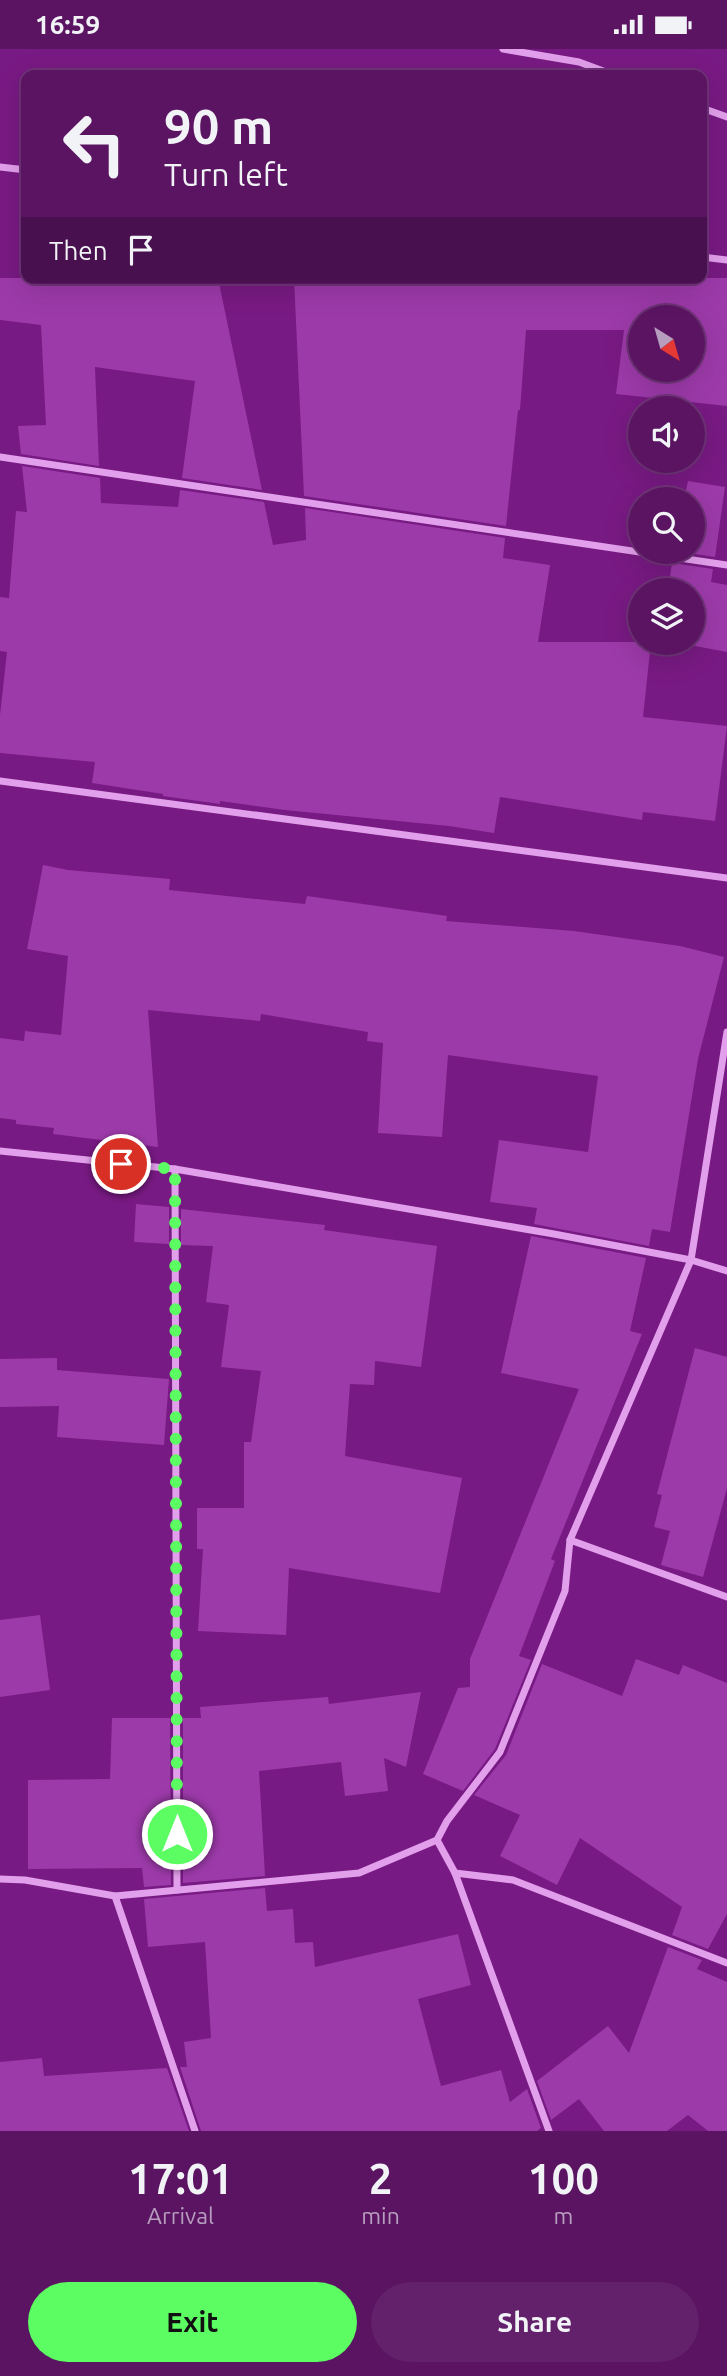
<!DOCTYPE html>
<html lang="en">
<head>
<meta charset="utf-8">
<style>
  :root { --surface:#5a1462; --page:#63216b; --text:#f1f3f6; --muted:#b89ebe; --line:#6f3377; --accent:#5cfd62 }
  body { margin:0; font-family:Ubuntu,sans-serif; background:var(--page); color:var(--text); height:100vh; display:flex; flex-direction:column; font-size:26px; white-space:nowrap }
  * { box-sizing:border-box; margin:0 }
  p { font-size:23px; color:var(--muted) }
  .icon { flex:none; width:38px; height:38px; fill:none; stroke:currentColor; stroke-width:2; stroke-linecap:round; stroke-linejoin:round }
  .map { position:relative; height:2082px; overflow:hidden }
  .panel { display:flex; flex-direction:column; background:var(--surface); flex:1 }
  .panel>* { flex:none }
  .banner { position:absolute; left:21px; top:21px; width:686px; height:214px; border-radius:14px; box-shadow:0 7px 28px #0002,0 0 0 2px var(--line); background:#5a1462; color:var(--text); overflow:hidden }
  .needle { width:46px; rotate:143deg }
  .controls { position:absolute; left:628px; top:256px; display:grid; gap:14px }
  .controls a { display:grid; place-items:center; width:77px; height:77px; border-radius:50%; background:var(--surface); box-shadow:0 7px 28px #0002,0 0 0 2px var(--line); font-size:35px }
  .pin { position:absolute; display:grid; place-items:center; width:60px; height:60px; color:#fff; margin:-30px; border:4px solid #fff; border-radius:50%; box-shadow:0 2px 7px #0007 }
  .me { position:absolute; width:77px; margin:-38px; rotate:0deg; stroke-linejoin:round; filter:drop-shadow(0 0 5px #0008) }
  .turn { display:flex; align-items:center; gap:24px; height:147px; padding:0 28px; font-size:32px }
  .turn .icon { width:91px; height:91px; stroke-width:2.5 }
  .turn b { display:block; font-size:49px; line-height:60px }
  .then { display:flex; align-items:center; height:66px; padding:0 28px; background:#0003; gap:14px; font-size:26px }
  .eta { display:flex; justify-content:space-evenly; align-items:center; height:119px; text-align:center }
  .eta b { font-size:42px; font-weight:700; line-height:49px }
  .action { display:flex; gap:14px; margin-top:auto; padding:14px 28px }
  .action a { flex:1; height:80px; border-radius:42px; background:var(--accent); color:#111; font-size:28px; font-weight:700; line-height:80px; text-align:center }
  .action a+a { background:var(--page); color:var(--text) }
  .status { display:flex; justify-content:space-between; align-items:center; height:49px; padding:0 35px; background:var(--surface); direction:ltr }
  .status svg { height:19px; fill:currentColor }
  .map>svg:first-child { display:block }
  .building { fill:#9c3aa9; fill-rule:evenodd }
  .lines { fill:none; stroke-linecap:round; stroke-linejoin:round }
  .minor { stroke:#e29feb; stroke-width:7 }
  .route { stroke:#5cfd62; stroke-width:12; stroke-dasharray:0 21.6 }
</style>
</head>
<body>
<div class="status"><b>16:59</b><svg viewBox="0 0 49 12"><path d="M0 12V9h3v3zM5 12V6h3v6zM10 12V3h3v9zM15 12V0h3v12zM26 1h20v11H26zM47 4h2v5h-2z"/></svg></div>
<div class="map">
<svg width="727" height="2082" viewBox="0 0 727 2082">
  <rect width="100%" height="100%" fill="#781a83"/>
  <g class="building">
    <path d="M0 229H218L262 441 182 429 195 332 95 318 99 417 21 405 18 377 46 376 41 276 0 271Z"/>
    <path d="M294 229H727V357L616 345 624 281H526L520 361H518L506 477 304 447ZM640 268H693V320H640Z"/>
    <path d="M22 417 100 429 101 454 178 458 180 441 264 453 273 496 306 491 305 459 505 489 503 509 550 516 538 593H651L643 668 727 677 715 772 643 763 642 771 500 748 494 784 449 777 285 761 220 752V755L163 747V745L92 734 95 713 0 704V666L7 603 0 602V548L9 549 16 462 27 463Z"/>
    <path d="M688 432 725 438 715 508 676 502H693V450H684Z"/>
    <path d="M672 514 713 520 711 533 727 536V603L674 593H693V541H668Z"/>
    <path d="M43 816 68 821 170 830 169 841 305 855 307 847 447 867 446 872 574 882 680 897 724 908 698 1010 670 1183 652 1180 649 1197 534 1175 537 1159 490 1153 499 1091 588 1103 598 1027 448 1006 442 1088 378 1084 383 994 367 992 368 983 261 965 260 972 148 961 158 1098 53 1085 54 1079 16 1075V1071L0 1069V989L24 992 25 982 61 986 68 907 27 900Z"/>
    <path d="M136 1155 169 1158V1195L134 1193Z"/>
    <path d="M181 1160 325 1176 324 1181 437 1197 421 1318 375 1312 374 1336 350 1335 345 1407 462 1429 440 1544 289 1519 286 1586 198 1582 203 1500H197V1459H244V1393H251L261 1322 221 1318 229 1256 206 1253 213 1197 181 1196Z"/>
    <path d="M531 1187 646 1209 630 1282 642 1285 551 1510 555 1512 519 1607 531 1611 495 1700 463 1742 423 1725 458 1639 470 1638V1610L579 1340 501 1324Z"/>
    <path d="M695 1299 727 1308V1439L703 1528 661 1516 670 1482 654 1478 662 1446 657 1445Z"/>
    <path d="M57 1309V1321L169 1330 164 1396 57 1388 59 1357 0 1358V1310Z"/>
    <path d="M40 1566 50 1641 0 1648V1571Z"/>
    <path d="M636 1610 679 1626 683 1616 727 1634V1865L708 1900 672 1886 682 1858 580 1789 557 1836 500 1807 520 1766 474 1746 506 1706 542 1615 622 1647Z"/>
    <path d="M421 1643 406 1718 384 1709 388 1742 345 1747 341 1713 259 1722 265 1827 183 1834V1669H201L200 1658 328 1648 329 1655Z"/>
    <path d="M112 1669H170L171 1836 144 1838 142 1819 28 1820V1731L110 1730Z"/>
    <path d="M265 1839 267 1862 293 1860 295 1894 313 1893 315 1918 458 1885 471 1936 418 1950 441 2037 501 2021 510 2053 527 2040 541 2079 537 2082H201L180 2018H187L184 1993 211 1989 205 1893 148 1898 144 1850Z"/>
    <path d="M668 1898 702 1911 697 1920 727 1933V2082H708L688 2066 667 2082H604L579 2050 551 2071 537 2032 608 1977 629 2004Z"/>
    <path d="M42 2009 44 2027 167 2019 189 2082H0V2013Z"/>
  </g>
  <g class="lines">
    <g class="minor">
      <path d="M503 0 579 13 614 26"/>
      <path d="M702 59 727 68"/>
      <path d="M0 118 26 121"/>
      <path d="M702 208 727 211"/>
      <path d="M0 408 727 516"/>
      <path d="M0 732 727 829"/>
      <path d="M0 1102 175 1120 554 1185 691 1211 727 1222"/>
      <path d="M175 1120 177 1841"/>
      <path d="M570 1491 727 1548"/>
      <path d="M437 1791 455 1824 549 2082"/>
      <path d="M455 1824 513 1831 727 1914"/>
      <path d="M0 1830 25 1831 115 1847 359 1824 437 1791 447 1772 500 1703 565 1542 570 1491 691 1211 727 983"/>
      <path d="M115 1847 195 2082"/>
    </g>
  </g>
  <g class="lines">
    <path class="route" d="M121 1115 175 1120 177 1785"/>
  </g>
</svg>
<div class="controls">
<a><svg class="needle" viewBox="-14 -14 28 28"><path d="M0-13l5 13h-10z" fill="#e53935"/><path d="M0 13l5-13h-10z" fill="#b89ebe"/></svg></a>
<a><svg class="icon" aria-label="sound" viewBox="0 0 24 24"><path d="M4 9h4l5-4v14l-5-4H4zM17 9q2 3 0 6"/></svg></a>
<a><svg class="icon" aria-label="search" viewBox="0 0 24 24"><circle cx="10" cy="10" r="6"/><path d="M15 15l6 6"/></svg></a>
<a><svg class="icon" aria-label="layers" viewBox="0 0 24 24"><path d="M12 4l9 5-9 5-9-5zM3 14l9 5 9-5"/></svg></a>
</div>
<div class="pin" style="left:121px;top:1115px;background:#d93025"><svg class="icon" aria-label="arrive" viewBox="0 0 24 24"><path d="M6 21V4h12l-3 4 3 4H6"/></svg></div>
<svg class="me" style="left:177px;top:1785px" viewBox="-20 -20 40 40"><circle r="17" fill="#5cfd62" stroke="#fff" stroke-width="3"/><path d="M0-11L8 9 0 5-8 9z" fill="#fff"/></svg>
<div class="banner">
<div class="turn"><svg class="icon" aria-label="left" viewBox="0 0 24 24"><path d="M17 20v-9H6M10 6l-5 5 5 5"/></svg><div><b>90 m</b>Turn left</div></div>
<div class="then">Then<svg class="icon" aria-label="arrive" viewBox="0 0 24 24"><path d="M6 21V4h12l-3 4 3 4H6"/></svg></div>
</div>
</div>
<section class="panel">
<div class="eta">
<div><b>17:01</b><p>Arrival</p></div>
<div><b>2</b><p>min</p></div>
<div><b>100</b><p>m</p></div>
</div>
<div class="action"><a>Exit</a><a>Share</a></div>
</section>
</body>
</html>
